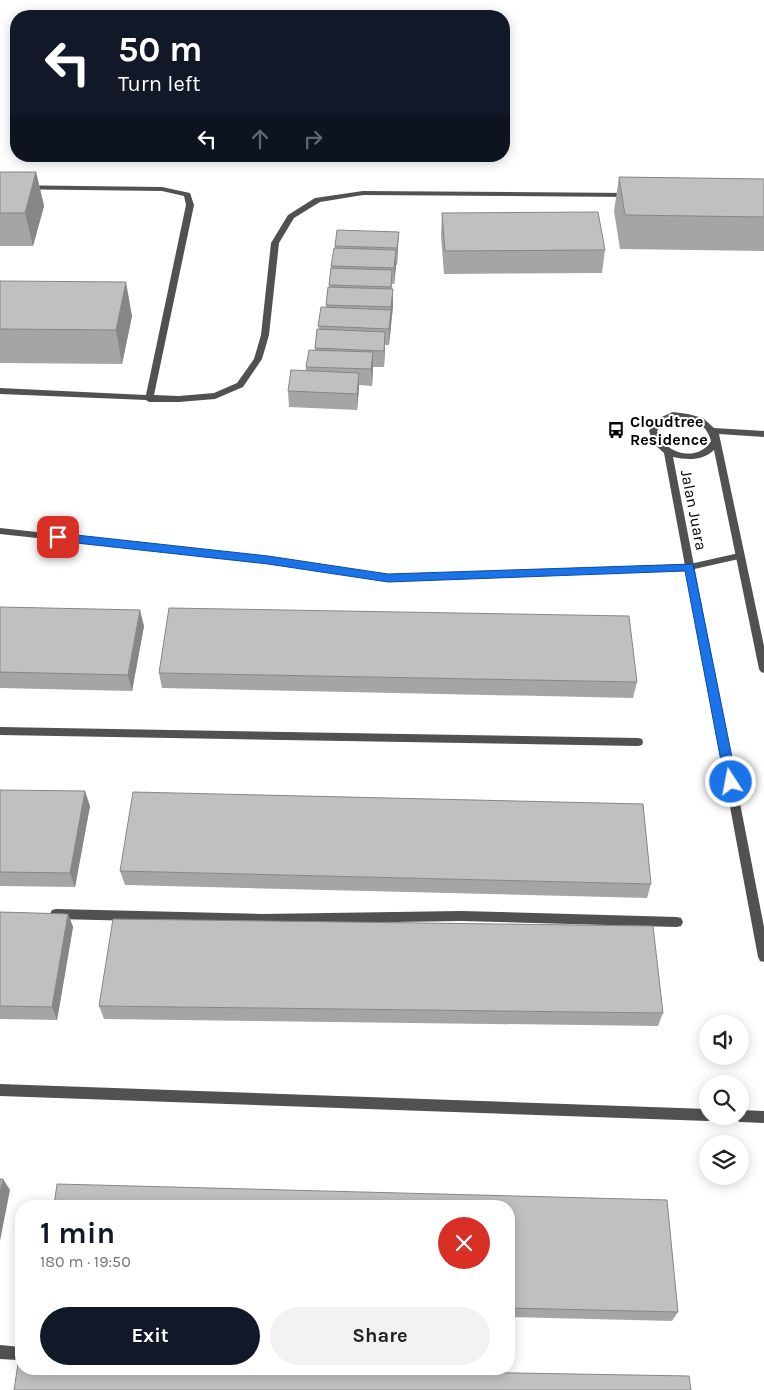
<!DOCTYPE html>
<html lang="en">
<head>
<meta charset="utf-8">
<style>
  :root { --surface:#fff; --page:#f2f2f2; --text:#222; --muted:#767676; --accent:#111827 }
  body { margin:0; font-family:Karla,sans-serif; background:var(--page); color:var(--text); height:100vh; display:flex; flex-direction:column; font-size:19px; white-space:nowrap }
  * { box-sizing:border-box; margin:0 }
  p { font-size:16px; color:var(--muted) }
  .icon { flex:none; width:28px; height:28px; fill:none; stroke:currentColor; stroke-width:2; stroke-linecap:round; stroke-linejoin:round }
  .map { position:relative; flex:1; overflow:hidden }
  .side { position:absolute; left:15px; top:1200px; width:500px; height:175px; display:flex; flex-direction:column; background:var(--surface); border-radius:20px; box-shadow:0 2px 12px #0003 }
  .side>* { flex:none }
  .banner { position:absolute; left:10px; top:10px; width:500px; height:152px; border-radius:20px; box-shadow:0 2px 12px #0003; background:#111827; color:#fff; overflow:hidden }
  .controls { position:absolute; left:699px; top:1015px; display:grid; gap:10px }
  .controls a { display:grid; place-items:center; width:50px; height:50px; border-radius:50%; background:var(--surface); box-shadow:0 2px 12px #0003; font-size:25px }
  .pin { position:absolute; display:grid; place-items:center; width:42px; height:42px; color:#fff; margin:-21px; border-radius:10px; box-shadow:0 2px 8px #0006 }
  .me { position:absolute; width:55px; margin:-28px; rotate:349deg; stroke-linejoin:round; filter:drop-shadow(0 0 4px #0008) }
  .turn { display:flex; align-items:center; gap:18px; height:105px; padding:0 25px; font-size:22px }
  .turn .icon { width:65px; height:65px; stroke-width:2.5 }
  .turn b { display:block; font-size:35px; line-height:42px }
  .lanes { display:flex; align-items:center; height:48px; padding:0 25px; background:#0003; justify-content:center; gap:25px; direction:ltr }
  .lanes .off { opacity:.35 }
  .round { display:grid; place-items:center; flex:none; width:52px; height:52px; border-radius:26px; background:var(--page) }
  .headline { display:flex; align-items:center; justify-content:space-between; height:85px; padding:0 25px }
  h1 { font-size:30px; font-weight:700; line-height:38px; color:var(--accent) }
  .primary-button { display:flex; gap:10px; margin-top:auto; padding:10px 25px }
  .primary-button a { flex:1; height:58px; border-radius:30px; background:var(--accent); color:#fff; font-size:20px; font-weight:700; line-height:58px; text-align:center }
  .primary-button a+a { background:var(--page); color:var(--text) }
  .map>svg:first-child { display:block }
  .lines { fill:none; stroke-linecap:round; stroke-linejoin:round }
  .lane { fill:#515151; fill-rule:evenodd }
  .street { fill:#515151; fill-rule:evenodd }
  .wall { fill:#a5a5a5 }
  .shaded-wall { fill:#868686 }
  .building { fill:#c0c0c0; stroke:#868686 }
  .route { fill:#1a73e8; stroke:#114b97 }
  .labels { text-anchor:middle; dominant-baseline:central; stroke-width:4; stroke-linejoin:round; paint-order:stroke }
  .poi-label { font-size:16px; font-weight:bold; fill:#000; stroke:#fff; text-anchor:start }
  .street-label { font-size:16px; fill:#000; stroke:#fff }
</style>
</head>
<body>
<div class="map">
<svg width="764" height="1390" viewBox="0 0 764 1390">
  <rect width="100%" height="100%" fill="#fff"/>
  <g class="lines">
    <g class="lane">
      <path d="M0 528 268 557 388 575 690 564 739 553 744 556 739 559 690 570 388 581 268 563 0 534Z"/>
      <path d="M56 909 262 914 461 911 677 917 681 918 683 922 681 926 677 927 461 921 262 924 56 919 52 918 50 914 52 910Z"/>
      <path d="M0 1345 21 1347V1359L18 1360 0 1359Z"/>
    </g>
    <g class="street">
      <path d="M0 185 162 187 190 193 194 205 154 395 179 396 214 393 237 383 254 359 261 335 271 243 288 215 315 198 363 191 631 193 635 195 631 197 363 195 320 202 294 218 279 243 269 335 262 359 243 387 215 399 179 402H149L146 400 0 394V388L146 395 186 205 184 196 162 191 0 189Z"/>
      <path d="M673 412 688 414 703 418 714 428 764 431V437L719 434 764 646V673L761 672 759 669 714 450C703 461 687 460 673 457L764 927V962L760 961 758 957 664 453 654 444 649 431 657 419ZM674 418C692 419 706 422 711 441 698 463 664 454 657 431L663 423Z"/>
      <path d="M0 727 638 738 642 739 643 742 642 745 638 746 0 735Z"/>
      <path d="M0 1084 708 1109V1116H714L712 1119 708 1121 0 1096Z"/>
      <path d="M740 1110 764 1111V1123L740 1122 736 1120 734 1116H740Z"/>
    </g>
  </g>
  <g class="wall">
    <path d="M0 172H36L44 206 33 246H0Z"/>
    <path d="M619 177 764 179V251L620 249 614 211Z"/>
    <path d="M442 213 605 250 602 273 444 274 441 236Z"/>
    <path d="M335 246 398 248 397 265H396L394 284H392L393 306 389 345H385L384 367H373L372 386 359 385 357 410 289 407 288 391 306 370V367L315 350 317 329H319L318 326 326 307 329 287 331 266Z"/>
    <path d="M0 281 132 316 122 364 0 363Z"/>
    <path d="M0 607 144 626 132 691 0 688Z"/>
    <path d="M159 673 637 682 633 698 162 688Z"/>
    <path d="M0 790 90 806 75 887 0 886Z"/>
    <path d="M120 871 651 884 647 898 125 885Z"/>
    <path d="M0 912 68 914 73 927 57 1020 0 1019Z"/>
    <path d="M99 1006 663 1013 658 1026 104 1019Z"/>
    <path d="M509 1206 678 1312 672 1321 509 1317Z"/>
  </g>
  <g class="shaded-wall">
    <path d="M36 172 44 206 33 246 25 213Z"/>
    <path d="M399 232 398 248 397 265V248Z"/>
    <path d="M396 250V267L394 284V268Z"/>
    <path d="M126 282 132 316 122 364 116 330Z"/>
    <path d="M393 289V306L391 324V307Z"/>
    <path d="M391 310V326L389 345V329Z"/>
    <path d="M385 332V348L384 367V351Z"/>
    <path d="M373 352V368L372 386 371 369Z"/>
    <path d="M359 373V389L357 410V394Z"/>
    <path d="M140 610 144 626 132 691 128 675Z"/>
    <path d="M85 791 90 806 75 887 70 873Z"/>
    <path d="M68 914 73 927 57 1020 52 1007Z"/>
    <path d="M3 1179 10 1190 0 1241V1193Z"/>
  </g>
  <g class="building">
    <path d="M0 172H36L25 213H0Z"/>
    <path d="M619 177 764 179V217L625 215Z"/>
    <path d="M598 212 605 250 445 251 442 213Z"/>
    <path d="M337 230 399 232 397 248 335 246Z"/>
    <path d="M334 248 396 250 394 268 331 266Z"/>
    <path d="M331 268 392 270 391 287 329 285Z"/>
    <path d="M0 281 126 282 116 330 0 329Z"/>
    <path d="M328 287 393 289 391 307 326 305Z"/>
    <path d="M321 307 391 310 389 329 318 326Z"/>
    <path d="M317 329 385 332 384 351 315 348Z"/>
    <path d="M309 350 373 352 371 369 306 367Z"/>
    <path d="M291 370 359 373 357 394 288 391Z"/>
    <path d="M0 607 140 610 128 675 0 672Z"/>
    <path d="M169 608 629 616 637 682 159 673Z"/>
    <path d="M0 790 85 791 70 873 0 872Z"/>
    <path d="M133 792 643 804 651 884 120 871Z"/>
    <path d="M0 912 68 914 52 1007 0 1006Z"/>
    <path d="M113 919 653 926 663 1013 99 1006Z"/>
    <path d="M0 1179H3L0 1193Z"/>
    <path d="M57 1184 667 1200 678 1312 509 1308V1206H54Z"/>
    <path d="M18 1364H21V1369H284L689 1376 691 1390H14Z"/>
  </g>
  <path class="route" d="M58 533 268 556 388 574 693 564 737 782 735 785H726L725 782 685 571 388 582 268 564 58 541 52 537Z"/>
  <defs>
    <g id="bus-bare" transform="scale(1.35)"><path d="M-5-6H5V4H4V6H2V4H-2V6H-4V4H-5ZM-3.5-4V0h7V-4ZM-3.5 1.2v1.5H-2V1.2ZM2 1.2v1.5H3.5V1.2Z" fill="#000" stroke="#fff" stroke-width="2.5" paint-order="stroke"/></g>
  </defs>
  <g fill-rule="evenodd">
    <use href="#bus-bare" x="616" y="430"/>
  </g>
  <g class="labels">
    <g class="poi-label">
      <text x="630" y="421">Cloudtree<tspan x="630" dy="18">Residence</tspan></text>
    </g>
    <g class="street-label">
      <text transform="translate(694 510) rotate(79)">Jalan Juara</text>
    </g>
  </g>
</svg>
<div class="controls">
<a><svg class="icon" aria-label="sound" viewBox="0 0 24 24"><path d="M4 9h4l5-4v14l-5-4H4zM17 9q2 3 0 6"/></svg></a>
<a><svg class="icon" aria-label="search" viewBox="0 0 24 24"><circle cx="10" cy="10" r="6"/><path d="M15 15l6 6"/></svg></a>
<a><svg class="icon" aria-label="layers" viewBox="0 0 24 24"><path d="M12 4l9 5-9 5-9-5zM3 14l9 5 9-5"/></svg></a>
</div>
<div class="pin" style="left:58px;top:537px;background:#d93025"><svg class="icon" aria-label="arrive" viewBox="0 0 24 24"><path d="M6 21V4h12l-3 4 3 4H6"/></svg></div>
<svg class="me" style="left:731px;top:782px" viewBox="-20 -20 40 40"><circle r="17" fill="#1a73e8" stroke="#fff" stroke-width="3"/><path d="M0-11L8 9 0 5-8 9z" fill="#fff"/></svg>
<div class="banner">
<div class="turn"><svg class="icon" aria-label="left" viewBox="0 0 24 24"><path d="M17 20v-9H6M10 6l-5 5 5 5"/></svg><div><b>50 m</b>Turn left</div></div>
<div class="lanes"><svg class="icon" aria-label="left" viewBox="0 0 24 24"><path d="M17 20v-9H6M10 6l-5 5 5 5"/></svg><svg class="icon off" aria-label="ahead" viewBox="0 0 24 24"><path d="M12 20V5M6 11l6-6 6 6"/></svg><svg class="icon off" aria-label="right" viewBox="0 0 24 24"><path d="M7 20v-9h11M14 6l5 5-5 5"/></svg></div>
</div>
<section class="side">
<div class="headline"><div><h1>1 min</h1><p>180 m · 19:50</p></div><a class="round" style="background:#d93025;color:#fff"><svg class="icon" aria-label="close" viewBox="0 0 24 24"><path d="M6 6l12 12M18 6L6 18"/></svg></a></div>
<div class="primary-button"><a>Exit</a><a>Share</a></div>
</section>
</div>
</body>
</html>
